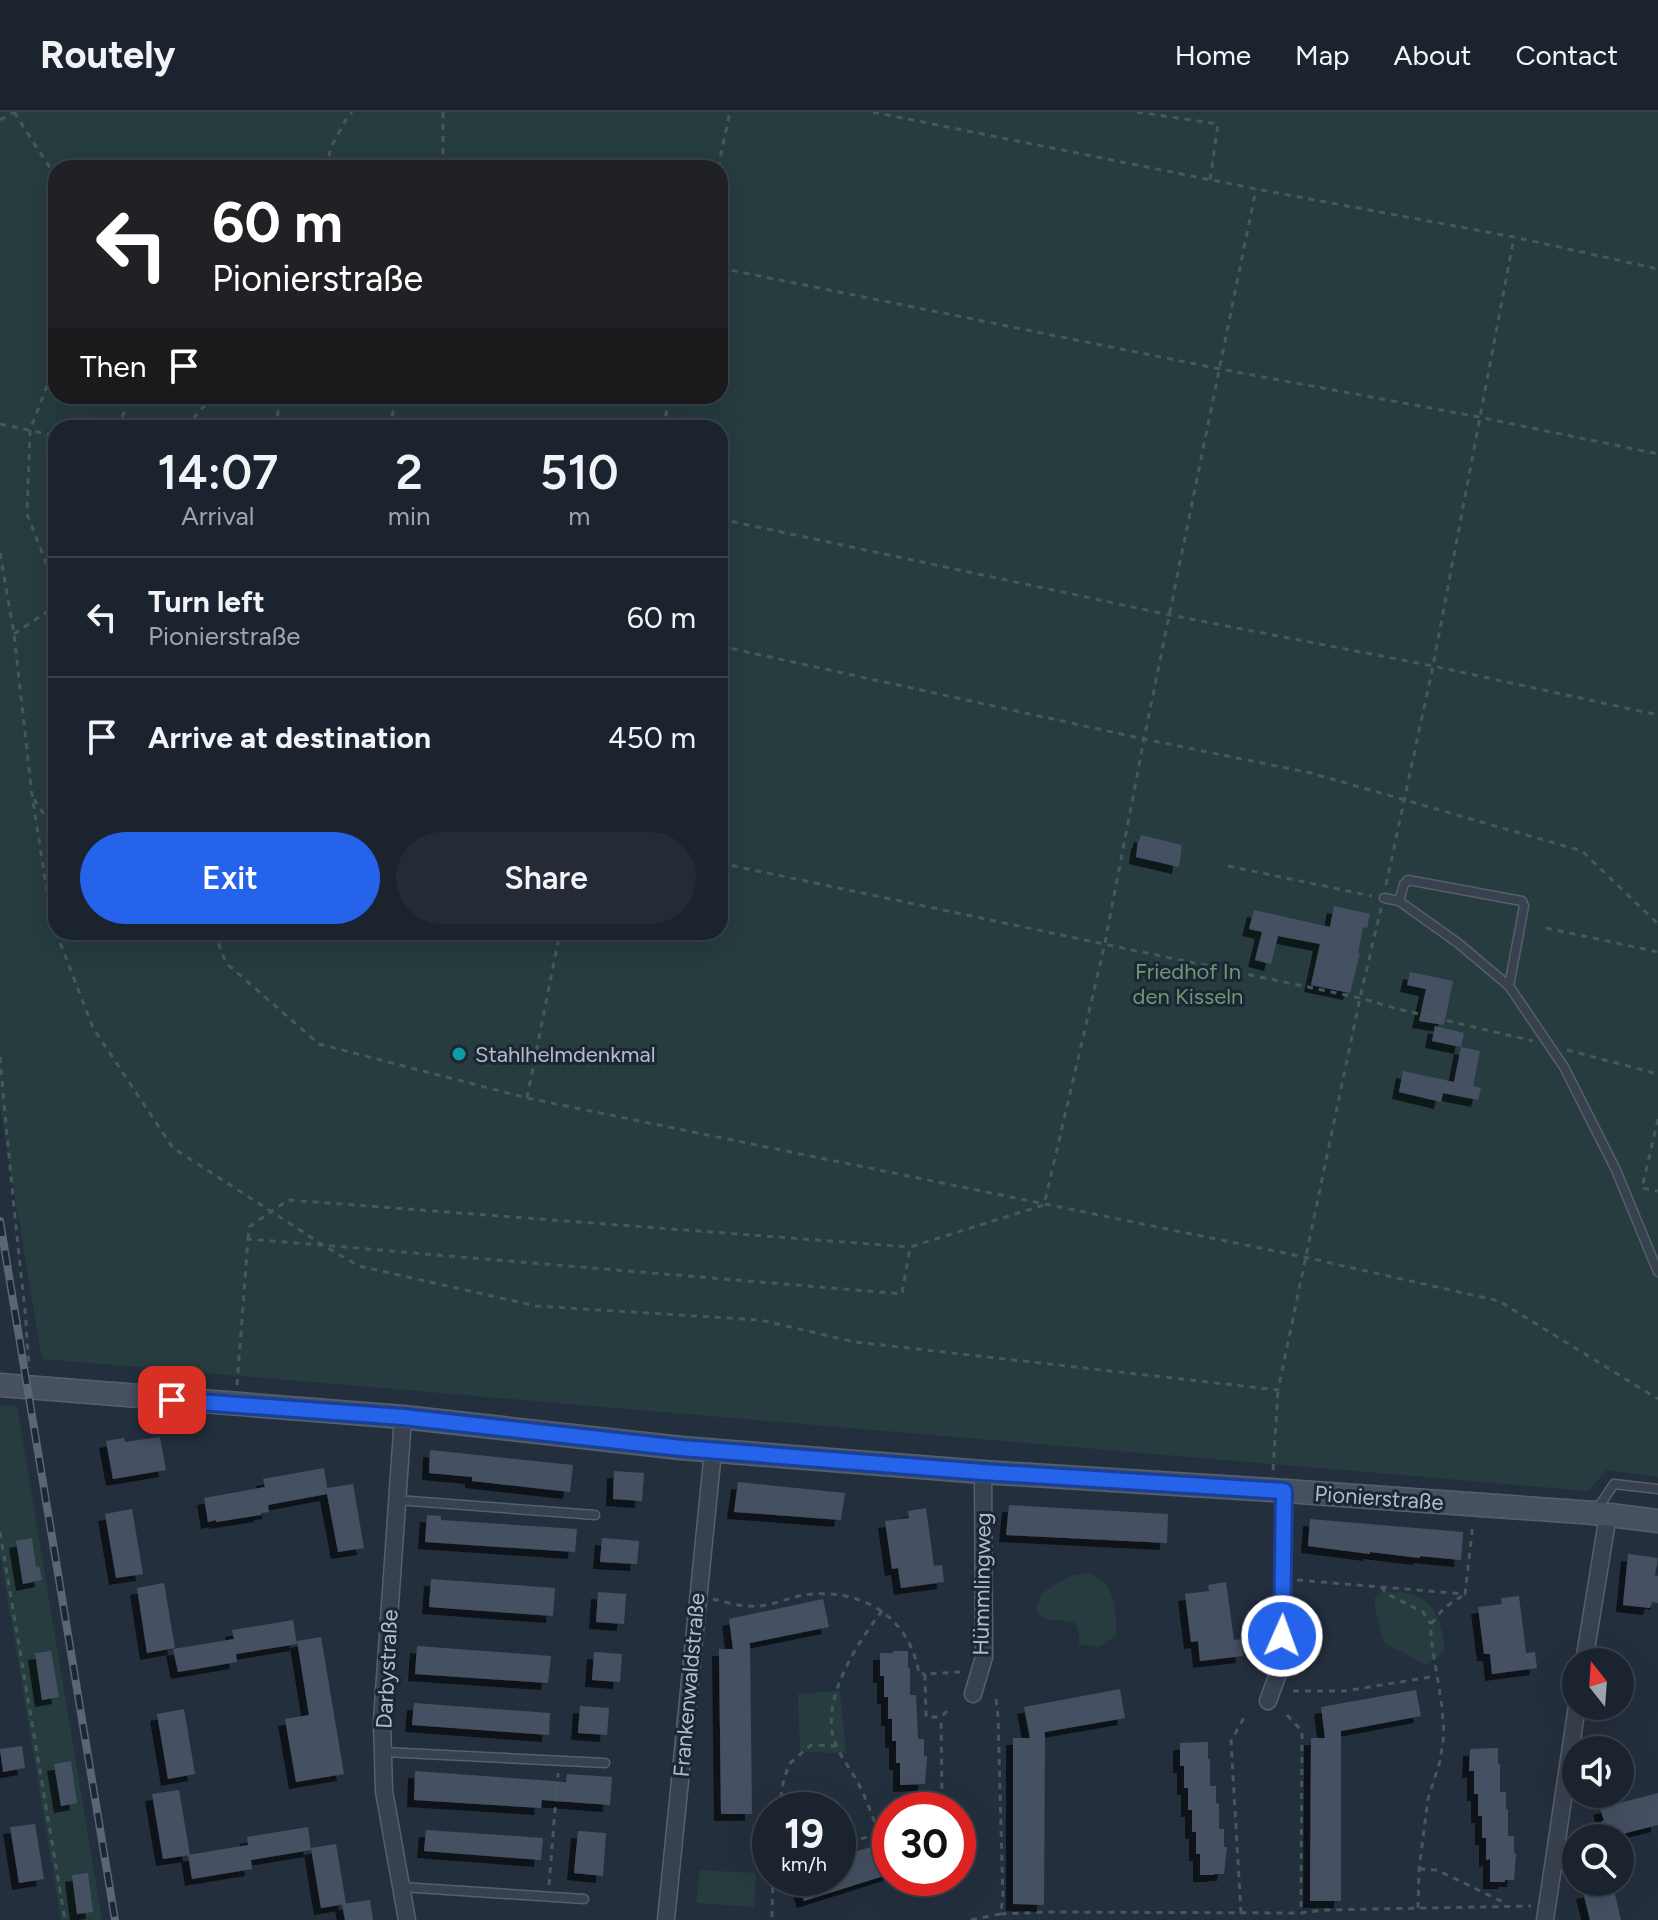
<!DOCTYPE html>
<html lang="en">
<head>
<meta charset="utf-8">
<style>
  :root { --surface:#1b232e; --page:#242b36; --text:#f1f3f6; --muted:#a0a4aa; --line:#39404a; --accent:#2563eb }
  body { margin:0; font-family:Figtree,sans-serif; background:var(--page); color:var(--text); height:100vh; display:flex; flex-direction:column; font-size:30px; white-space:nowrap }
  * { box-sizing:border-box; margin:0 }
  p { font-size:26px; color:var(--muted) }
  .icon { flex:none; width:44px; height:44px; fill:none; stroke:currentColor; stroke-width:2; stroke-linecap:round; stroke-linejoin:round }
  .map { position:relative; flex:1; overflow:hidden }
  .drawer { position:absolute; left:48px; top:308px; width:680px; height:520px; display:flex; flex-direction:column; background:var(--surface); border-radius:24px; box-shadow:0 8px 32px #0002,0 0 0 2px var(--line) }
  .drawer>* { flex:none }
  .banner { position:absolute; left:48px; top:48px; width:680px; height:244px; border-radius:24px; box-shadow:0 8px 32px #0002,0 0 0 2px var(--line); background:#202124; color:#fff; overflow:hidden }
  .needle { width:52px; rotate:343deg }
  .tools { position:absolute; left:1562px; top:1536px; display:grid; gap:16px }
  .tools a { display:grid; place-items:center; width:72px; height:72px; border-radius:50%; background:var(--surface); box-shadow:0 8px 32px #0002,0 0 0 2px var(--line); font-size:40px }
  .speed { position:absolute; left:752px; top:1680px; display:flex; gap:16px; font-size:40px; font-weight:700; text-align:center }
  .speed>* { display:grid; place-content:center; width:104px; height:104px; border-radius:50%; background:var(--surface); box-shadow:0 8px 32px #0002,0 0 0 2px var(--line); line-height:1 }
  .speed small { font-size:20px; font-weight:400 }
  .speed .limit { border:12px solid #d22; background:#fff; color:#111 }
  .pin { position:absolute; display:grid; place-items:center; width:68px; height:68px; color:#fff; margin:-34px; border-radius:16px; box-shadow:0 4px 12px #0006 }
  .me { position:absolute; width:88px; margin:-44px; rotate:2deg; stroke-linejoin:round; filter:drop-shadow(0 0 6px #0008) }
  .turn { display:flex; align-items:center; gap:28px; height:168px; padding:0 32px; font-size:36px }
  .turn .icon { width:104px; height:104px; stroke-width:2.5 }
  .turn b { display:block; font-size:56px; line-height:68px }
  .then { display:flex; align-items:center; height:76px; padding:0 32px; background:#0003; gap:16px; font-size:30px }
  .eta { display:flex; justify-content:space-evenly; align-items:center; height:136px; text-align:center }
  .eta b { font-size:48px; font-weight:600; line-height:56px }
  .cta { display:flex; gap:16px; margin-top:auto; padding:16px 32px }
  .cta a { flex:1; height:92px; border-radius:48px; background:var(--accent); color:#fff; font-size:32px; font-weight:600; line-height:92px; text-align:center }
  .cta a+a { background:var(--page); color:var(--text) }
  ul { padding:0; list-style:none }
  li { display:flex; align-items:center; gap:24px; height:120px; padding:0 32px; border-top:2px solid var(--line) }
  li div { flex:1 }
  li b { display:block; font-size:30px }
  li em { font-style:normal }
  header { display:flex; align-items:center; gap:48px; box-sizing:border-box; height:112px; padding:0 40px; background:var(--surface); border-bottom:2px solid var(--line) }
  header strong { font-size:38px }
  nav { display:flex; gap:44px; margin-inline-start:auto; font-size:28px }
  .map>svg:first-child { display:block }
  .green { fill:#263c3f; fill-rule:evenodd }
  .building { fill:#455162; filter:url(#shadow) }
  .lines { fill:none; stroke-linecap:round; stroke-linejoin:round }
  .lane-casing { stroke:#565f6c; stroke-width:11 }
  .street-casing { stroke:#565f6c; stroke-width:19 }
  .secondary-casing { stroke:#565f6c; stroke-width:25 }
  .path { stroke:#44595c; stroke-width:3; stroke-dasharray:6 6; stroke-linecap:butt }
  .lane { stroke:#38414e; stroke-width:8 }
  .street { stroke:#38414e; stroke-width:16 }
  .secondary { stroke:#465061; stroke-width:22 }
  .rail-casing { stroke:#5a6575; stroke-width:8 }
  .rail { stroke:#1d2633; stroke-width:5; stroke-dasharray:15; stroke-linecap:butt }
  .route-casing { stroke:#184099; stroke-width:20 }
  .route { stroke:#2563eb; stroke-width:14 }
  .culture-dot { fill:#0f9aa8; stroke:#1d2633; stroke-width:3 }
  .labels { text-anchor:middle; dominant-baseline:central; stroke-width:6; stroke-linejoin:round; paint-order:stroke }
  .park-label { font-size:22px; fill:#6b9a76; stroke:#1d2633 }
  .poi-label { font-size:22px; fill:#b4bcc9; stroke:#1d2633; text-anchor:start }
  .street-label { font-size:22px; fill:#b4bcc9; stroke:#1d2633 }
</style>
</head>
<body>
<header>
<strong>Routely</strong>
<nav><a>Home</a><a>Map</a><a>About</a><a>Contact</a></nav>
</header>
<div class="map">
<svg width="1658" height="1808" viewBox="0 0 1658 1808">
  <defs>
    <filter id="shadow"><feDropShadow dx="-7" dy="7" stdDeviation="0" flood-color="#0009"/></filter>
  </defs>
  <rect width="100%" height="100%" fill="#242f3e"/>
  <g class="green">
    <path d="M0 0H1658V1365L1607 1358 1588 1379 42 1247 0 995ZM56 56H720V284H56ZM56 316H720V820H56Z"/>
    <path d="M0 1293 17 1294 102 1808H61L0 1441Z"/>
    <path d="M1086 1461C1116 1467 1115 1498 1117 1523L1098 1535 1079 1532V1522L1075 1510 1047 1507 1039 1503 1036 1496 1042 1481 1070 1464Z"/>
    <path d="M1383 1479C1430 1479 1440 1495 1445 1539L1427 1553 1384 1531 1378 1510 1374 1487Z"/>
    <path d="M840 1579 846 1642 800 1639 798 1582Z"/>
    <path d="M700 1758 756 1761 754 1795 696 1791Z"/>
  </g>
  <g class="building">
    <path d="M1141 723 1182 733 1179 755 1136 745 1138 729 1139 730Z"/>
    <path d="M1334 794 1370 802 1367 816 1363 815 1358 841H1360L1350 881 1311 873 1320 832 1278 824 1271 852 1255 848 1262 820 1249 817 1254 798 1330 815Z"/>
    <path d="M1410 860 1453 869 1444 913 1419 909 1426 877 1407 873Z"/>
    <path d="M1435 914 1464 921 1461 935 1432 929Z"/>
    <path d="M1461 935 1480 939 1473 974 1481 976 1478 988 1443 981 1441 990 1399 980 1403 959 1454 970Z"/>
    <path d="M160 1325 166 1358 113 1367 106 1329 124 1326 125 1330Z"/>
    <path d="M430 1338 573 1353 570 1380 472 1369V1365L429 1361Z"/>
    <path d="M324 1356 327 1376 353 1372 364 1436 338 1440 327 1382 268 1393 269 1400 261 1401V1403L216 1410V1408L208 1410 204 1386 265 1375 263 1367Z"/>
    <path d="M614 1359 644 1361 642 1389 613 1387Z"/>
    <path d="M738 1370 845 1381 841 1408 734 1400Z"/>
    <path d="M1009 1393 1168 1402 1167 1431 1006 1423Z"/>
    <path d="M926 1396 934 1454 942 1453 944 1470 901 1476 898 1456 892 1457 885 1409 909 1406 908 1399Z"/>
    <path d="M132 1397 143 1462 116 1466 105 1402Z"/>
    <path d="M427 1403 441 1404V1408L577 1417 575 1440 425 1430Z"/>
    <path d="M1310 1407 1463 1420 1461 1448 1420 1444V1446L1370 1440V1442L1308 1434Z"/>
    <path d="M32 1426 36 1455 39 1454 42 1468 23 1472 16 1429Z"/>
    <path d="M602 1426 639 1429 637 1452 600 1450Z"/>
    <path d="M1628 1442 1658 1446 1655 1463 1658 1464V1491L1652 1490 1650 1496 1623 1493Z"/>
    <path d="M431 1467 555 1476 553 1504 429 1495Z"/>
    <path d="M1226 1470 1234 1528 1241 1527 1243 1544 1200 1549 1198 1529 1191 1530 1185 1482 1209 1479 1208 1473Z"/>
    <path d="M164 1471 175 1536 147 1541 137 1476Z"/>
    <path d="M598 1480 626 1482 624 1512 596 1510Z"/>
    <path d="M1519 1484 1526 1541 1535 1540 1537 1556 1492 1562 1490 1542H1484L1478 1495 1502 1492 1501 1486Z"/>
    <path d="M823 1487 829 1515 750 1531 752 1702H721L719 1537H733L729 1507Z"/>
    <path d="M293 1508 297 1532 236 1542 237 1550 178 1560 173 1537 234 1527 232 1518Z"/>
    <path d="M321 1525 344 1662 296 1670 285 1607 309 1603 297 1529Z"/>
    <path d="M417 1534 551 1544 548 1571 415 1562Z"/>
    <path d="M51 1539 59 1585 42 1588 35 1541Z"/>
    <path d="M893 1539H908V1556H910V1583H916L918 1627H924V1644H927L925 1672 900 1673V1651H896V1629H892V1607H888V1585H884V1564H880V1541H893Z"/>
    <path d="M594 1540 622 1542 620 1570 592 1568Z"/>
    <path d="M1120 1577 1125 1606 1045 1620 1044 1793 1013 1792V1626H1030L1024 1595Z"/>
    <path d="M1416 1578 1421 1604 1341 1619V1789H1310L1311 1626H1325L1321 1595Z"/>
    <path d="M414 1591 550 1601 549 1623 412 1613Z"/>
    <path d="M580 1594 609 1596 607 1623 578 1621Z"/>
    <path d="M184 1597 195 1662 168 1667 157 1602Z"/>
    <path d="M1208 1630V1647H1210V1674H1216V1691L1219 1692V1717H1224V1735H1227L1224 1762H1215L1214 1763H1200V1742H1196V1720H1192V1698H1188V1676H1184V1654H1180V1631Z"/>
    <path d="M22 1634 25 1656 3 1660 0 1637Z"/>
    <path d="M1498 1636V1652H1500V1680H1506V1697H1508V1724H1514V1741H1516L1514 1768H1505V1770H1490V1747L1486 1748V1726H1482V1704H1478V1682H1474V1659H1469L1470 1637Z"/>
    <path d="M71 1649 77 1691 61 1694 54 1652Z"/>
    <path d="M415 1659 566 1670 567 1662 612 1665 610 1693 542 1688 541 1696 414 1688Z"/>
    <path d="M179 1678 190 1743 163 1747 152 1682Z"/>
    <path d="M1658 1681V1713L1606 1726 1601 1709H1604L1600 1696Z"/>
    <path d="M35 1712 44 1767 19 1771 10 1715Z"/>
    <path d="M308 1715 311 1738 251 1748 252 1757 192 1767 188 1743 248 1733 247 1725Z"/>
    <path d="M426 1718 543 1726 541 1748 424 1739Z"/>
    <path d="M578 1719 606 1721 603 1764 574 1761Z"/>
    <path d="M890 1729V1762L804 1789 797 1766H838V1745Z"/>
    <path d="M336 1732 346 1792 321 1796 311 1736Z"/>
    <path d="M88 1761 93 1800 77 1802 72 1763Z"/>
    <path d="M1613 1774 1621 1808H1590L1583 1780Z"/>
    <path d="M370 1788 373 1808H345L342 1792Z"/>
  </g>
  <g class="lines">
    <g class="lane-casing">
      <g id="lane">
        <path d="M1384 786 1399 789 1458 831 1509 874 1564 955 1616 1058 1658 1160"/>
        <path d="M1399 789 1404 772 1408 768 1522 789 1524 794 1509 874"/>
        <path d="M397 1388 595 1403"/>
        <path d="M1597 1397 1614 1372 1658 1377"/>
        <path d="M384 1640 605 1651"/>
        <path d="M402 1775 584 1787"/>
      </g>
    </g>
    <g class="street-casing">
      <g id="street">
        <path d="M403 1305 382 1609 384 1679 407 1808"/>
        <path d="M1584 1550 1608 1403"/>
        <path d="M973 1582 984 1545 983 1360"/>
        <path d="M1268 1589 1282 1551 1284 1379"/>
        <path d="M666 1808 713 1339"/>
        <path d="M1545 1808 1577 1594"/>
      </g>
    </g>
    <g class="secondary-casing">
      <path id="secondary" d="M0 1273 403 1305 681 1336 983 1360 1272 1378 1594 1401 1658 1409"/>
    </g>
    <g class="path">
      <path d="M14 0 56 65"/>
      <path d="M443 0V56"/>
      <path d="M873 0 1256 77 1514 125 1658 157"/>
      <path d="M1137 0 1218 12 1210 68"/>
      <path d="M0 8 14 0"/>
      <path d="M326 56 331 35 348 4 352 0"/>
      <path d="M718 56 730 0"/>
      <path d="M720 156 1220 257 1479 305 1658 342"/>
      <path d="M56 251 30 318 27 402 56 476"/>
      <path d="M198 284 204 294"/>
      <path d="M0 312 56 324"/>
      <path d="M117 316 132 284"/>
      <path d="M186 316 204 294 234 284"/>
      <path d="M275 316 281 284"/>
      <path d="M389 316 397 284"/>
      <path d="M663 316 670 284"/>
      <path d="M720 407 1170 503 1433 554 1658 603"/>
      <path d="M0 441 14 522 32 683 51 805 56 819"/>
      <path d="M14 522 56 494"/>
      <path d="M720 534 1144 627 1311 661 1582 739 1658 812"/>
      <path d="M34 687 56 721"/>
      <path d="M720 751 1360 886 1398 897 1533 929"/>
      <path d="M1228 754 1372 784"/>
      <path d="M1386 773 1433 554 1514 125"/>
      <path d="M1546 816 1658 840"/>
      <path d="M56 820 93 916 173 1036 323 1133 359 1154 536 1194 760 1208 855 1230 1278 1278 1360 886 1381 796"/>
      <path d="M214 820 226 851 319 932 527 986 1304 1145 1499 1189 1658 1287"/>
      <path d="M1567 938 1658 962"/>
      <path d="M0 945C7 1027 15 1108 24 1189 27 1212 26 1233 30 1256"/>
      <path d="M527 986 560 820"/>
      <path d="M1658 1007 1642 1076 1658 1079"/>
      <path d="M248 1127 249 1115 288 1088 910 1135"/>
      <path d="M237 1273 248 1127 902 1182 910 1135 1044 1093 1105 831 1144 627 1256 77"/>
      <path d="M1273 1358 1278 1278"/>
      <path d="M0 1420 65 1808"/>
      <path d="M1297 1468 1465 1482 1473 1411"/>
      <path d="M1381 1475 1387 1482 1423 1500 1431 1512"/>
      <path d="M713 1487C725 1490 737 1494 749 1494 767 1496 787 1486 804 1483 860 1475 910 1504 919 1562H925"/>
      <path d="M1293 1579H1345L1436 1564"/>
      <path d="M996 1587 998 1604 1003 1787 1000 1802 1048 1800 1301 1801 1325 1798 1531 1794"/>
      <path d="M947 1599 941 1605H926L925 1562 960 1560"/>
      <path d="M1287 1603 1302 1619 1301 1801"/>
      <path d="M779 1698 783 1671 789 1652 811 1633 835 1634"/>
      <path d="M934 1698 938 1695 942 1685 941 1605"/>
      <path d="M879 1721C872 1704 866 1685 857 1669 848 1653 835 1638 832 1619 826 1577 861 1526 885 1495"/>
      <path d="M838 1734 890 1718"/>
      <path d="M1419 1757 1437 1758 1507 1792"/>
      <path d="M549 1773 558 1661"/>
      <path d="M1418 1796 1419 1757 1428 1687 1440 1649 1444 1622 1442 1595 1431 1526V1512L1444 1496 1465 1482"/>
      <path d="M1241 1801 1231 1629 1246 1602"/>
      <path d="M772 1805 773 1766"/>
      <path d="M971 1808 1000 1802V1808"/>
    </g>
    <use href="#lane" class="lane"/>
    <use href="#street" class="street"/>
    <use href="#secondary" class="secondary"/>
    <g class="rail-casing">
      <path id="rail" d="M0 1109 115 1808"/>
    </g>
    <use href="#rail" class="rail"/>
  </g>
  <g class="lines">
    <g class="route-casing">
      <path id="route" d="M172 1288 403 1305 681 1336 983 1360 1284 1379 1282 1524"/>
    </g>
    <use href="#route" class="route"/>
  </g>
  <circle class="culture-dot" cx="459" cy="942" r="8"/>
  <g class="labels">
    <g class="park-label">
      <text x="1188" y="859">Friedhof In<tspan x="1188" dy="25">den Kisseln</tspan></text>
    </g>
    <g class="poi-label">
      <text x="475" y="942">Stahlhelmdenkmal</text>
    </g>
    <g class="street-label">
      <text transform="translate(1379 1386) rotate(4)">Pionierstraße</text>
      <text transform="translate(982 1472) rotate(-89)">Hümmlingweg</text>
      <text transform="translate(387 1557) rotate(-87)">Darbystraße</text>
      <text transform="translate(689 1573) rotate(-85)">Frankenwaldstraße</text>
    </g>
  </g>
</svg>
<div class="tools">
<a><svg class="needle" viewBox="-14 -14 28 28"><path d="M0-13l5 13h-10z" fill="#e53935"/><path d="M0 13l5-13h-10z" fill="#a0a4aa"/></svg></a>
<a><svg class="icon" aria-label="sound" viewBox="0 0 24 24"><path d="M4 9h4l5-4v14l-5-4H4zM17 9q2 3 0 6"/></svg></a>
<a><svg class="icon" aria-label="search" viewBox="0 0 24 24"><circle cx="10" cy="10" r="6"/><path d="M15 15l6 6"/></svg></a>
</div>
<div class="speed"><div>19<small>km/h</small></div><div class="limit">30</div></div>
<div class="pin" style="left:172px;top:1288px;background:#d93025"><svg class="icon" aria-label="arrive" viewBox="0 0 24 24"><path d="M6 21V4h12l-3 4 3 4H6"/></svg></div>
<svg class="me" style="left:1282px;top:1524px" viewBox="-20 -20 40 40"><circle r="17" fill="#2563eb" stroke="#fff" stroke-width="3"/><path d="M0-11L8 9 0 5-8 9z" fill="#fff"/></svg>
<div class="banner">
<div class="turn"><svg class="icon" aria-label="left" viewBox="0 0 24 24"><path d="M17 20v-9H6M10 6l-5 5 5 5"/></svg><div><b>60 m</b>Pionierstraße</div></div>
<div class="then">Then<svg class="icon" aria-label="arrive" viewBox="0 0 24 24"><path d="M6 21V4h12l-3 4 3 4H6"/></svg></div>
</div>
<section class="drawer">
<div class="eta">
<div><b>14:07</b><p>Arrival</p></div>
<div><b>2</b><p>min</p></div>
<div><b>510</b><p>m</p></div>
</div>
<ul>
<li><svg class="icon" aria-label="left" viewBox="0 0 24 24"><path d="M17 20v-9H6M10 6l-5 5 5 5"/></svg><div><b>Turn left</b><p>Pionierstraße</p></div><em>60 m</em></li>
<li><svg class="icon" aria-label="arrive" viewBox="0 0 24 24"><path d="M6 21V4h12l-3 4 3 4H6"/></svg><div><b>Arrive at destination</b></div><em>450 m</em></li>
</ul>
<div class="cta"><a>Exit</a><a>Share</a></div>
</section>
</div>
</body>
</html>
